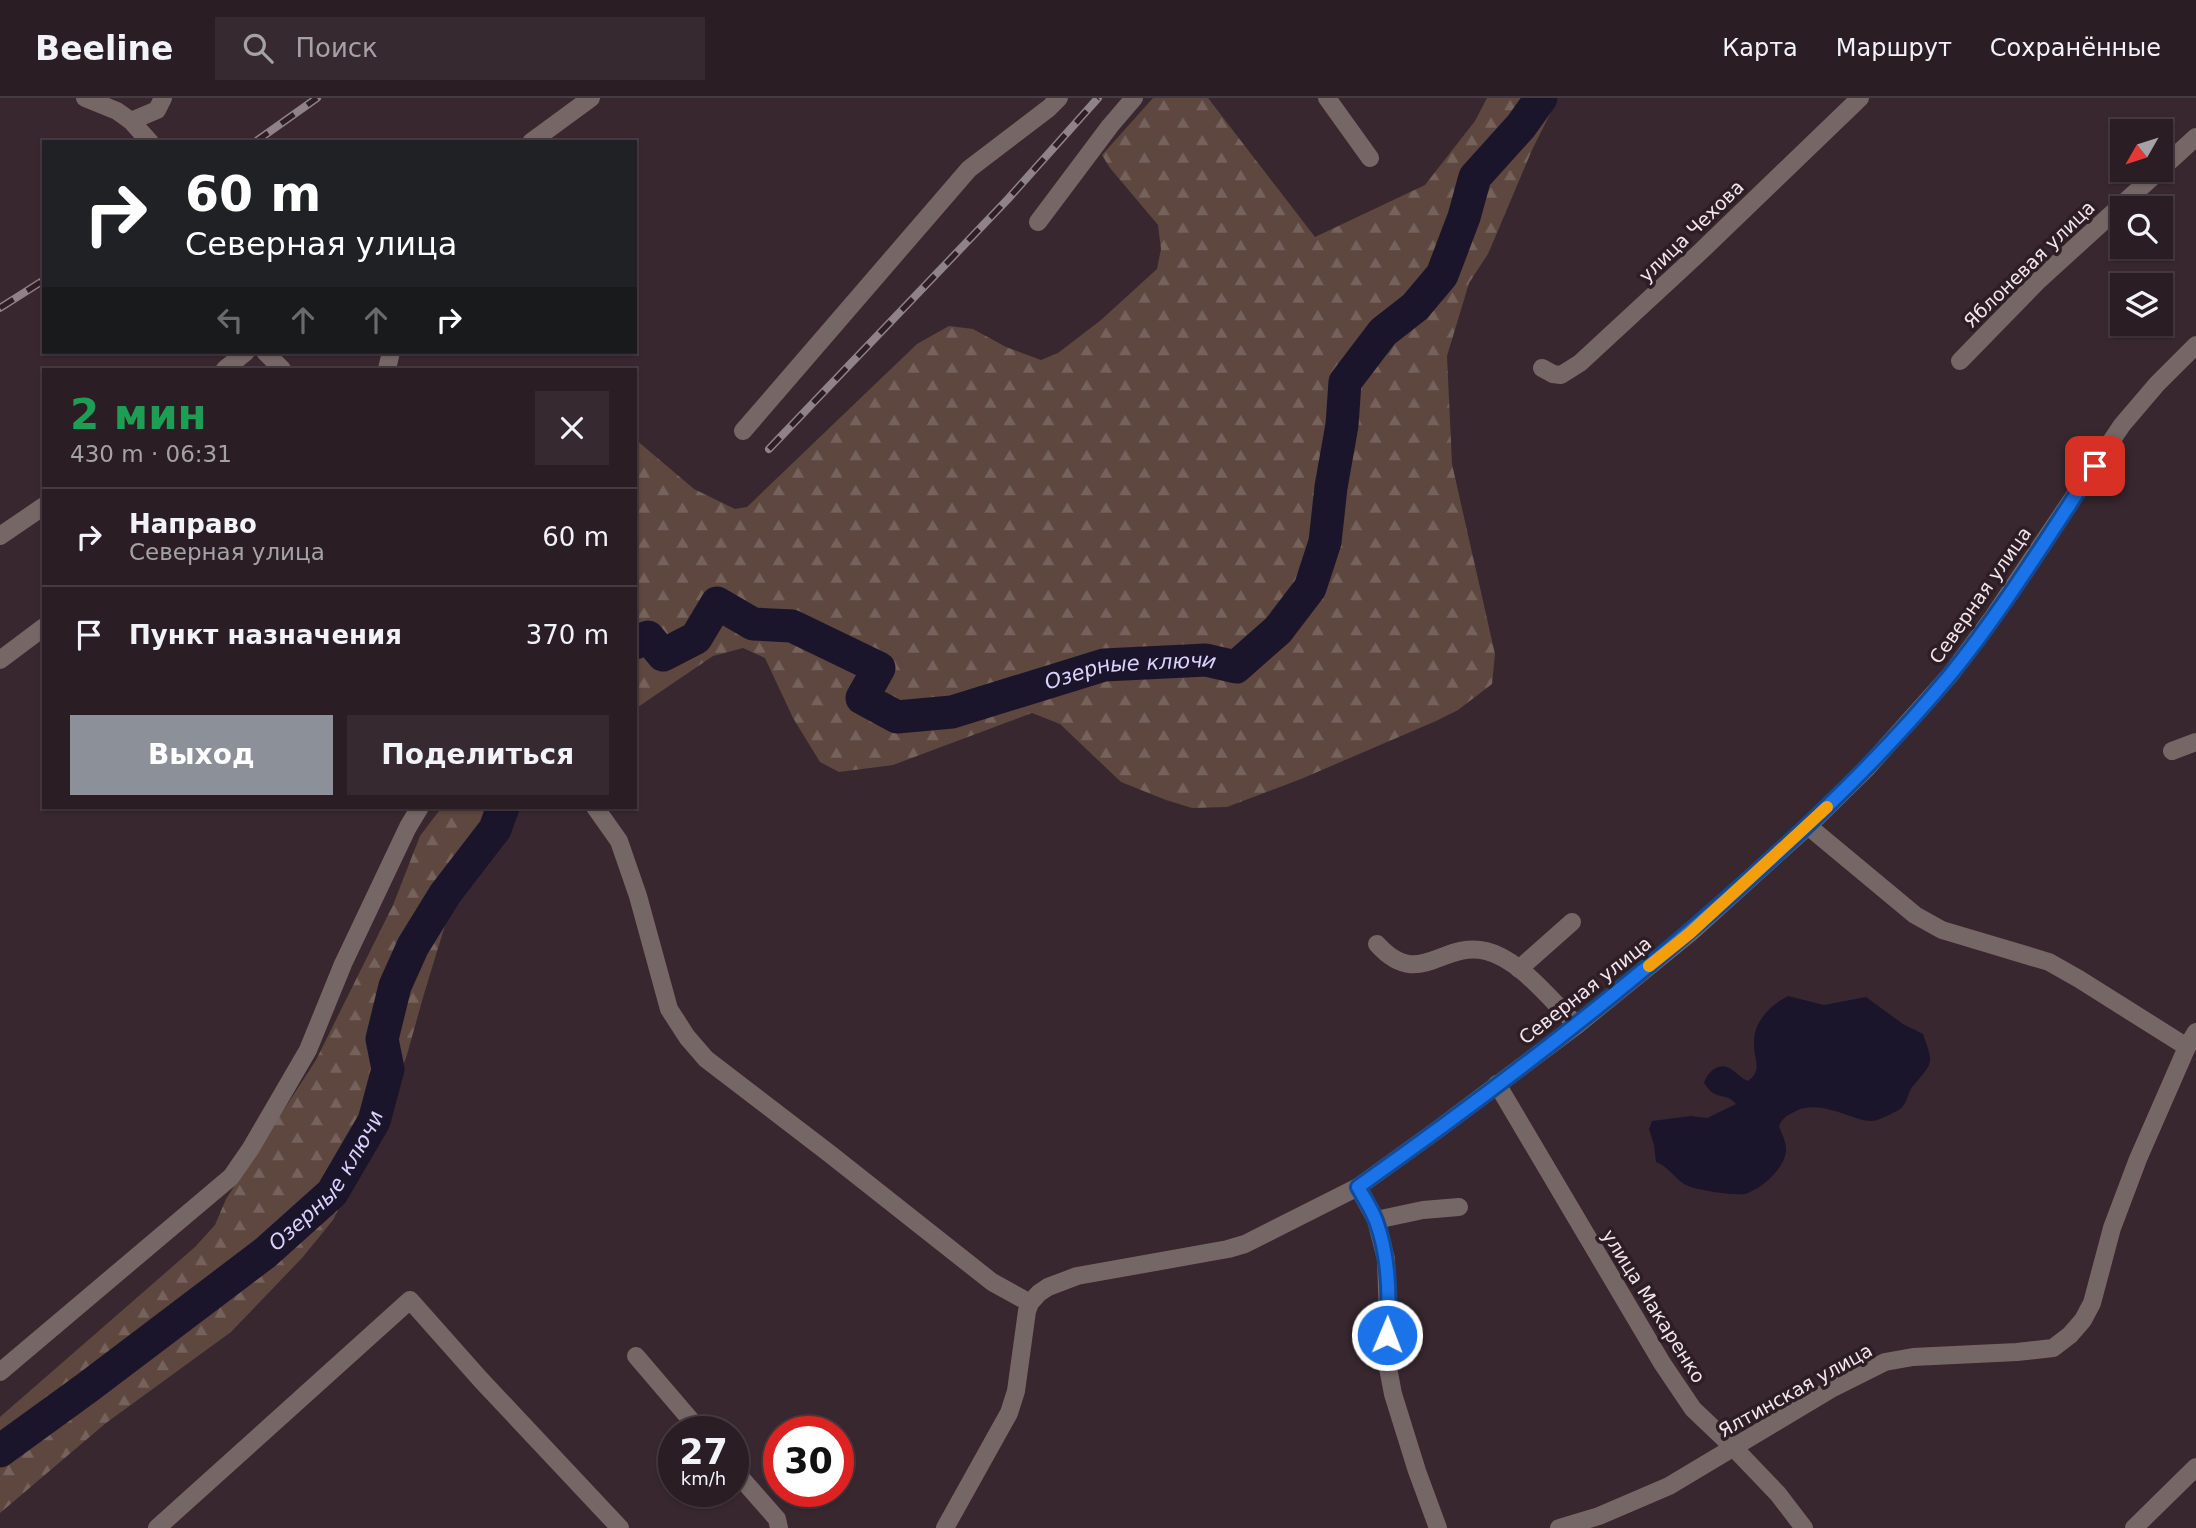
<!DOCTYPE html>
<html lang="ru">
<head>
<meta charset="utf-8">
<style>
  :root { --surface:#2a1d23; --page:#362a30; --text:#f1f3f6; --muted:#a5a2a6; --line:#463b41; --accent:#8c9099 }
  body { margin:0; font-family:"DejaVu Sans",sans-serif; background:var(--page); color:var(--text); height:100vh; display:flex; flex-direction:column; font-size:26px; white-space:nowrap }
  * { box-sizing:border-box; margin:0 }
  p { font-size:23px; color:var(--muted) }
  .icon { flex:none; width:38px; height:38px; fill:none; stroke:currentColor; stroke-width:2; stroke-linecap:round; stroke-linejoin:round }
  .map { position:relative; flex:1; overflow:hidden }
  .side { position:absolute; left:42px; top:270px; width:595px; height:441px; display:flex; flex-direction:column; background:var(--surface); border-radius:0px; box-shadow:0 2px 5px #0004,0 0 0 2px var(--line) }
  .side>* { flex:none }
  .hud { position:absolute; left:42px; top:42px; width:595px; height:214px; border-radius:0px; box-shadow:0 2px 5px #0004,0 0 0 2px var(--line); background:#202124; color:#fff; overflow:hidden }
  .needle { width:46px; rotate:231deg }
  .controls { position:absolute; left:2110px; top:21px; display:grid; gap:14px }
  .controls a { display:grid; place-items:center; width:63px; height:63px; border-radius:0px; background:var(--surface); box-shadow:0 2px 5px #0004,0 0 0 2px var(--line); font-size:35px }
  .speed { position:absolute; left:658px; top:1318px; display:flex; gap:14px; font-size:35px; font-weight:700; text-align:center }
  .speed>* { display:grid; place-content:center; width:91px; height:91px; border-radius:50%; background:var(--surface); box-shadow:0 2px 5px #0004,0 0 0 2px var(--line); line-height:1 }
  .speed small { font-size:18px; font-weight:400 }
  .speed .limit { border:10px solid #d22; background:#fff; color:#111 }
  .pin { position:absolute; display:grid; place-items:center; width:60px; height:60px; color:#fff; margin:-30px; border-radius:14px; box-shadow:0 4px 10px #0006 }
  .me { position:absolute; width:77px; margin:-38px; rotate:1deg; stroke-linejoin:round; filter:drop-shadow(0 0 5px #0008) }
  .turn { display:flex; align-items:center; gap:24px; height:147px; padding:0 28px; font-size:32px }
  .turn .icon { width:91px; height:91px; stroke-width:2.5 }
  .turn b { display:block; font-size:49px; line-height:60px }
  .lanes { display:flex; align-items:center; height:66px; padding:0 28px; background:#0003; justify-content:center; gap:35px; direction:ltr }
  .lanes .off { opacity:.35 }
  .round { display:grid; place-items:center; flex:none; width:74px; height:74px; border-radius:0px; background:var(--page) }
  .headline { display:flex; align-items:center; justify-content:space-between; height:119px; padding:0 28px }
  h1 { font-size:42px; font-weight:700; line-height:52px; color:#1e9e55 }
  .primary-button { display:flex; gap:14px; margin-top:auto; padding:14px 28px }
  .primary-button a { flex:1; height:80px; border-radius:0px; background:var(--accent); color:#fff; font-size:28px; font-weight:700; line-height:80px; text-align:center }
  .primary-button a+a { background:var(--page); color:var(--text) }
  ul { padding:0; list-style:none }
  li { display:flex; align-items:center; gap:21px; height:98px; padding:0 28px; border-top:2px solid var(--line) }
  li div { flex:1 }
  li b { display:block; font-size:26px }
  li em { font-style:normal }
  header { display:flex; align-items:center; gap:42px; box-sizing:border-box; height:98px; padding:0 35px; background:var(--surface); border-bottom:2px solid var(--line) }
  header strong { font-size:33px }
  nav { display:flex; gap:38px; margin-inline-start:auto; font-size:24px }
  .search { width:490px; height:63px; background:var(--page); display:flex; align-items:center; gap:18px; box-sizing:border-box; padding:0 24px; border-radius:0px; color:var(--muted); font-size:26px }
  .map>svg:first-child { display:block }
  .forest { fill:url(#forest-firs) }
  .water { fill:#1b152b }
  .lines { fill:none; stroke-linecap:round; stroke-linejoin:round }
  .river { stroke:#1b152b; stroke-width:33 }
  .minor { stroke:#766767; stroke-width:18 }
  .rail-casing { stroke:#908289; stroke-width:8 }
  .rail { stroke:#2d1d25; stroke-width:5; stroke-dasharray:16; stroke-linecap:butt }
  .route-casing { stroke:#114b97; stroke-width:18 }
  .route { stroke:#1a73e8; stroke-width:12 }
  .slow { stroke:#f59e0b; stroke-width:12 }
  .labels { text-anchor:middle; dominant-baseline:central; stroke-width:7; stroke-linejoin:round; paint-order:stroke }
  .street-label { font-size:19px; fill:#f1e6eb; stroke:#2d1d25 }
  .water-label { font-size:21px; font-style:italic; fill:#dad2fc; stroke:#2d1d25 }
</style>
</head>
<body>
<header>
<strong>Beeline</strong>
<div class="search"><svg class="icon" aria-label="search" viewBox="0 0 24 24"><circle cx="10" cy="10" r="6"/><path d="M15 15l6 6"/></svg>Поиск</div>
<nav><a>Карта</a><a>Маршрут</a><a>Сохранённые</a></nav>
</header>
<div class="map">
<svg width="2196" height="1430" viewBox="0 0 2196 1430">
  <defs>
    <pattern id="forest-firs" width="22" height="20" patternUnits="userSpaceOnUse" patternTransform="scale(1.75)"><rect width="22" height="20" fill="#5d473e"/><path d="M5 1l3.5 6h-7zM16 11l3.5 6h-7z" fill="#75625a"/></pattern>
  </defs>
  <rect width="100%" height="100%" fill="#38272f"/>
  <g class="forest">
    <path d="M1153 0H1208L1315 139 1425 87 1475 23 1487 0H1558L1532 52 1488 156 1469 185 1447 258 1452 366 1495 556 1492 586 1458 612 1436 623 1301 681 1227 709 1192 710 1166 702 1121 684 1060 626 1032 615 893 667 839 674 820 664 793 620 765 560 743 550 713 558 635 611V341L694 391 735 411 747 409 917 246 949 228 973 231 1006 249 1041 262 1058 255 1101 222 1157 171 1161 151 1158 127 1110 70 1102 57Z"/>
    <path d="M442 709H521L505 728 450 811 424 896 406 960 359 1069 333 1122 302 1160 231 1234 106 1325 0 1415V1319L195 1149 215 1127 226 1101 316 962 393 807 420 738Z"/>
  </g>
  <path class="water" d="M1788 898 1824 907 1866 899 1903 926 1923 936C1934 967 1933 964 1913 988 1907 995 1908 1005 1900 1011 1894 1015 1878 1023 1871 1023 1863 1023 1857 1020 1850 1018 1833 1012 1811 1004 1794 1014 1786 1018 1783 1020 1779 1028 1782 1037 1787 1045 1786 1054 1783 1072 1762 1091 1745 1096 1735 1098 1695 1092 1686 1087 1675 1081 1668 1068 1656 1064L1654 1047 1649 1031 1652 1023 1691 1018 1707 1020 1736 1006C1725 993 1716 1004 1704 985 1706 976 1717 965 1727 969 1735 972 1740 980 1748 983 1763 972 1754 962 1754 947 1753 924 1769 908 1788 898Z"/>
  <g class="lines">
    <g class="river">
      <path id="s1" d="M635 545 648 539 663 557 696 540 717 505 753 526 792 528 879 570 862 600 897 619 952 614 1104 567 1206 562 1236 569 1278 532 1310 490 1325 444 1331 389 1342 327 1345 284 1383 234 1415 209 1442 177 1464 119 1475 79 1521 28 1541 0"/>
      <path id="s2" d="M0 1353 88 1289 265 1155 332 1095 374 1023 388 971 382 941 395 888 413 848 445 796 495 731 503 709"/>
    </g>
    <g class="minor">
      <path d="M85 0 117 13 131 23 150 44"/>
      <path d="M1327 0 1370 60"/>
      <path d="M131 23 157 12 163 0"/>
      <path d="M531 44 591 0"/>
      <path d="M2161 71 2196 39"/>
      <path d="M1038 124 1110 28 1134 0"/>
      <path d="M265 254 282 271"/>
      <path d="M1960 263 2039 182 2160 72"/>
      <path d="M1542 270 1553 276 1561 277 1580 265 1698 156 1860 0"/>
      <path d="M225 271 246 254"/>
      <path d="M387 271 391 254"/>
      <path d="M743 333 969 71 1049 10 1059 0"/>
      <path d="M0 438 44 408"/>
      <path d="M0 562 44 529"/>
      <path d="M2172 653 2196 644"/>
      <path d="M595 709 619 743 638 798 669 911 687 939 706 961 830 1056 992 1184 1030 1205"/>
      <path d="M1808 728 1915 817 1942 832 2049 864 2079 881 2187 949"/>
      <path d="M1377 846C1419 893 1442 842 1486 853 1520 861 1551 903 1577 927"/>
      <path d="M1519 871 1572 824"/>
      <path d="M1497 986 1662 1265 1693 1311 1734 1350 1778 1396 1804 1430"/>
      <path d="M1358 1089 1376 1122 1386 1161 1388 1221 1385 1254 1393 1296 1417 1373 1438 1430"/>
      <path d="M1376 1122 1423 1112 1459 1109"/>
      <path d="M636 1258 701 1334"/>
      <path d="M0 1274 231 1079 251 1050 308 952 343 866 408 729 420 709"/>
      <path d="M733 1371 777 1421 779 1430"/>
      <path d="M157 1430 410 1202 481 1282 620 1430"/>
      <path d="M945 1430 1009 1315 1016 1293 1027 1213 1030 1205 1039 1195 1048 1189 1077 1178 1228 1151 1245 1146 1358 1089 1437 1032 1577 927 1690 835 1808 728 1867 670 1951 576 1993 519 2122 327 2157 286 2196 247"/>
      <path d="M1559 1430 1599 1418 1669 1388 1831 1291 1885 1264 1913 1259 2017 1254 2053 1250 2070 1237 2083 1222 2092 1205 2112 1130 2138 1061 2187 949 2196 934"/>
      <path d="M2134 1430 2196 1369"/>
    </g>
    <g class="rail-casing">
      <g id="rail">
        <path d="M255 44 317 0"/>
        <path d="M0 210 44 182"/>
        <path d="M769 351 1008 101 1098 0"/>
      </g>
    </g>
    <use href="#rail" class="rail"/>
  </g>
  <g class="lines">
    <g class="route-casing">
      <path id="route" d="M1387 1237C1390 1201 1389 1158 1376 1123 1372 1112 1364 1100 1358 1089 1498 990 1634 886 1761 770 1828 710 1892 647 1950 577 2003 512 2048 438 2095 368"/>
    </g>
    <use href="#route" class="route"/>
    <path class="slow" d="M1649 868 1690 835 1827 709"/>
  </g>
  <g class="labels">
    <g class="street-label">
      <text transform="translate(1691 133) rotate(-44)">улица Чехова</text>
      <text transform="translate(2029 166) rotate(-44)">Яблоневая улица</text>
      <text transform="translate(1980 497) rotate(-55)">Северная улица</text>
      <text transform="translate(1585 892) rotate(-38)">Северная улица</text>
      <text transform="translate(1654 1208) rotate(58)">улица Макаренко</text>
      <text transform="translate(1795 1292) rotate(-29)">Ялтинская улица</text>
    </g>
    <g class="water-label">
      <text stroke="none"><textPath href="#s1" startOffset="607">Озерные ключи</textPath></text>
      <text stroke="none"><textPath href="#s2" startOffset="427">Озерные ключи</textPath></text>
    </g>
  </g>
</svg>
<div class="controls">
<a><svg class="needle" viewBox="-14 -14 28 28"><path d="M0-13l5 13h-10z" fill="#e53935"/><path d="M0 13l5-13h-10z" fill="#a5a2a6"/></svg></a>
<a><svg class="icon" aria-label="search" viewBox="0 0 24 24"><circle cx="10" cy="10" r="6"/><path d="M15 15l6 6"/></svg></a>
<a><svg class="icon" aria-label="layers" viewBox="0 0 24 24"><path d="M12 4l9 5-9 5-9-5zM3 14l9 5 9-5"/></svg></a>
</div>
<div class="speed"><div>27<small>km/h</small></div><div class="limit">30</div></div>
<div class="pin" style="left:2095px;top:368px;background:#d93025"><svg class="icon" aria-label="arrive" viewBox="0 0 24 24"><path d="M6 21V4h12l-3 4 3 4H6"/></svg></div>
<svg class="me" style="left:1387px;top:1237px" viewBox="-20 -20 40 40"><circle r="17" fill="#1a73e8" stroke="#fff" stroke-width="3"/><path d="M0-11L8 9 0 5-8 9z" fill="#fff"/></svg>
<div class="hud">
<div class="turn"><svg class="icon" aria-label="right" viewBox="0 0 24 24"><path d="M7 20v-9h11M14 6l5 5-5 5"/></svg><div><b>60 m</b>Северная улица</div></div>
<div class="lanes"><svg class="icon off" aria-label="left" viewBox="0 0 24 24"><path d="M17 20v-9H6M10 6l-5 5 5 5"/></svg><svg class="icon off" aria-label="ahead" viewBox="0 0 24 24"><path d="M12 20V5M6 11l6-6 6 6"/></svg><svg class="icon off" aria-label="ahead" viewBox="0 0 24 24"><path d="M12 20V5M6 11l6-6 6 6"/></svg><svg class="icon" aria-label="right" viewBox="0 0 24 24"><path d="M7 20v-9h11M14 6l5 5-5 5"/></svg></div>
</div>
<section class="side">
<div class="headline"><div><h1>2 мин</h1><p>430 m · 06:31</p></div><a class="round"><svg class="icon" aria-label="close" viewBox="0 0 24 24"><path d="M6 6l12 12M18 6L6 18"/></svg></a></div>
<ul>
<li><svg class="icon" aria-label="right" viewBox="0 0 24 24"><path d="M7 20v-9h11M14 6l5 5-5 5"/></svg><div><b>Направо</b><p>Северная улица</p></div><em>60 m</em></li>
<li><svg class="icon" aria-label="arrive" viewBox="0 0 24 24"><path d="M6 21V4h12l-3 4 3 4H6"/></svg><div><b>Пункт назначения</b></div><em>370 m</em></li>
</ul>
<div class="primary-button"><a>Выход</a><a>Поделиться</a></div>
</section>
</div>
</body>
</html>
